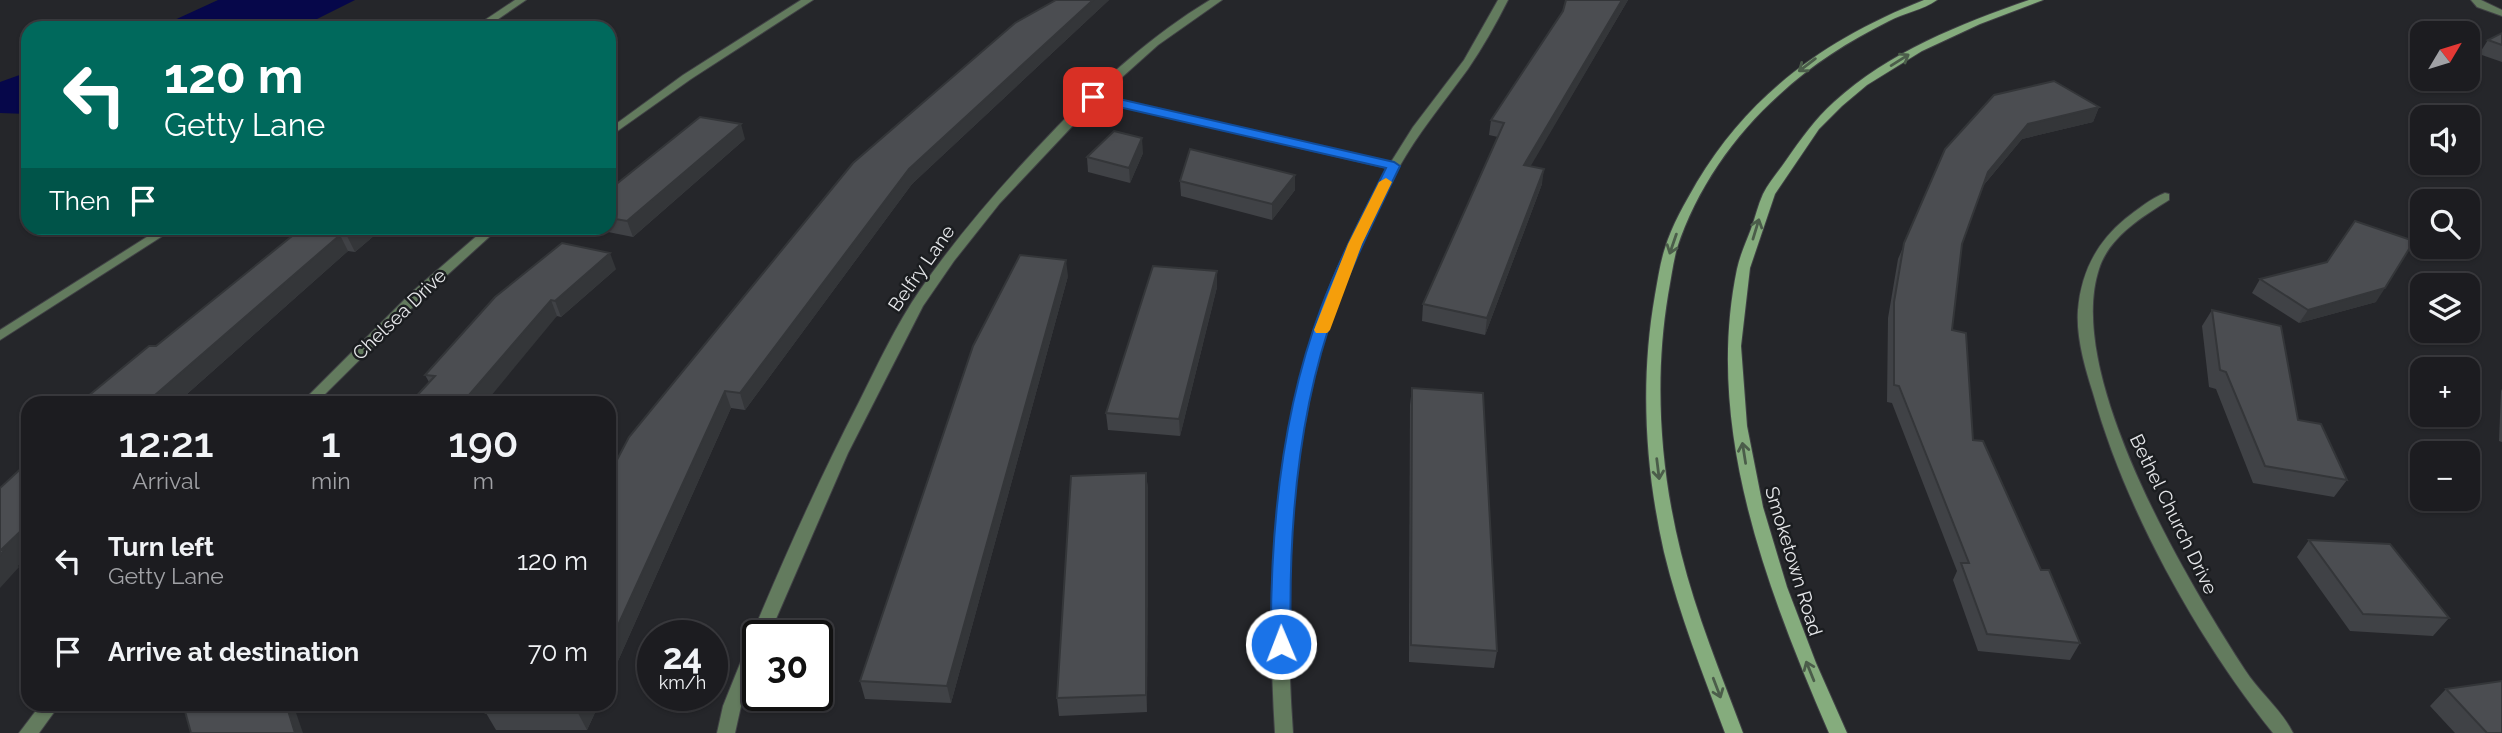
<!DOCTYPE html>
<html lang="en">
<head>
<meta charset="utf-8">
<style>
  :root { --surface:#1c1c20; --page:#29292d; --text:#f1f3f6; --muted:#a0a1a5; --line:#3a3a3e }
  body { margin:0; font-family:Raleway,sans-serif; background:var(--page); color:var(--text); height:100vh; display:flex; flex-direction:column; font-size:26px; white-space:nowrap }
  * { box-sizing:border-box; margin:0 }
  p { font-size:23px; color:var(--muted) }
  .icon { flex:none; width:38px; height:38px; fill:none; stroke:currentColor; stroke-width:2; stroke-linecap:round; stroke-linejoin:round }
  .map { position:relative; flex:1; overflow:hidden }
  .sheet { position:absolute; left:21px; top:396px; width:595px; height:315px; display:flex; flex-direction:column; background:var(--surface); border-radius:21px; box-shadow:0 2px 5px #0004,0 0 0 2px var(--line) }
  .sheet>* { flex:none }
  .top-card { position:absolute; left:21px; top:21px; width:595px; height:214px; border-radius:21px; box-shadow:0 2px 5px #0004,0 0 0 2px var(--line); background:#00695c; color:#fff; overflow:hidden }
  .needle { width:46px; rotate:52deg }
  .controls { position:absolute; left:2410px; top:21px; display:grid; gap:14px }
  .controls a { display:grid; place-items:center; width:70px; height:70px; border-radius:14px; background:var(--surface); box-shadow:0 2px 5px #0004,0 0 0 2px var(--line); font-size:35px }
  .speed { position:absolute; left:637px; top:620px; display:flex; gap:14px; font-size:35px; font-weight:700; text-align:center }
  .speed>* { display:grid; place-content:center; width:91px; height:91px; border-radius:50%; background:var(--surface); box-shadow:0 2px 5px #0004,0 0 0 2px var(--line); line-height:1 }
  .speed small { font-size:18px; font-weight:400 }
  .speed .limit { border:4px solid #111; border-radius:10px; background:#fff; color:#111 }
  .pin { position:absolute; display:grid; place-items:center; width:60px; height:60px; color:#fff; margin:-30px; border-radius:14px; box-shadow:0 4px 10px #0006 }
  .me { position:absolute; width:77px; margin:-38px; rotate:359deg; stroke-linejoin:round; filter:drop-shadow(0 0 5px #0008) }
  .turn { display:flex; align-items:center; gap:24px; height:147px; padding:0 28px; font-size:32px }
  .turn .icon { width:91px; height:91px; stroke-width:2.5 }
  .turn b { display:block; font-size:49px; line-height:60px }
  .then { display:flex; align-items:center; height:66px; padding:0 28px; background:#0003; gap:14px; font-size:26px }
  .eta { display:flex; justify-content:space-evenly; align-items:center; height:119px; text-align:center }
  .eta b { font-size:42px; font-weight:600; line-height:49px }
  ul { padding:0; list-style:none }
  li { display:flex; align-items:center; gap:21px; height:91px; padding:0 28px }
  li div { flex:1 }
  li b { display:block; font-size:26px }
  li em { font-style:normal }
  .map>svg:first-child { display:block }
  .water { fill:#06074a }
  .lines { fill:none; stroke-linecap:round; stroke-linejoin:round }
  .minor-casing { stroke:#404145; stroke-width:2 }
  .tertiary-casing { stroke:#404145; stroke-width:2 }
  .secondary-casing { stroke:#404145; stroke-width:2 }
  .minor { fill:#637b5e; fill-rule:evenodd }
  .tertiary { fill:#637b5e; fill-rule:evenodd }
  .secondary { fill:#85ac7d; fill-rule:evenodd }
  .wall { fill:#404246 }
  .shaded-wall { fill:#343639 }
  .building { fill:#4b4d51; stroke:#343639; stroke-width:2 }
  .oneway { stroke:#4b5d4a }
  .route { fill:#1a73e8; stroke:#114b97; stroke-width:2 }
  .slow { fill:#f59e0b }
  .labels { text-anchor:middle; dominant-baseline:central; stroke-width:5; stroke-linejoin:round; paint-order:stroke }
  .street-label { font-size:19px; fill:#e6e7ea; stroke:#1b1d20 }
</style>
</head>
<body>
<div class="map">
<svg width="2502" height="733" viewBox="0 0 2502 733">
  <rect width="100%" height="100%" fill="#25262a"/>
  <g class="water">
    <path d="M218 0H355L299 28H157Z"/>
    <path d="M28 72V114L0 113V82Z"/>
  </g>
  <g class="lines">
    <g class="minor-casing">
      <g id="minor">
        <path d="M801 0H813L691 79 609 137V129L683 75Z"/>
        <path d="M1210 0H1222L1158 45 1101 96 1391 162 1413 127 1464 60 1498 0H1508C1496 24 1483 47 1468 69 1444 102 1418 133 1398 169 1374 213 1351 260 1334 309 1288 444 1283 591 1293 733H1275C1266 591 1273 443 1322 307 1339 259 1363 213 1387 168L1096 101 1000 203 954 261 923 306 848 453 769 635H758V663L741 706 735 733H717L723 706C764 603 808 501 859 402 878 364 896 325 920 290 960 232 1007 179 1056 128 1103 80 1152 35 1210 0Z"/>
        <path d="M2471 0H2481L2502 10V16L2477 7Z"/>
        <path d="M2165 193 2169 194V200C2142 217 2109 237 2099 269 2064 375 2187 581 2245 670 2259 692 2282 710 2293 733H2273C2198 640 2125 509 2093 393 2085 368 2076 337 2078 310 2081 273 2096 243 2125 219 2137 210 2151 198 2165 193Z"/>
        <path d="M486 228H499L422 298 317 402H302L412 292Z"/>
        <path d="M41 704H60L39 733H19Z"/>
      </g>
    </g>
    <g class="tertiary-casing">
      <g id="tertiary">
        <path d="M515 0H526L485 28H473Z"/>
        <path d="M161 228H175L0 340V330Z"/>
      </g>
    </g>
    <g class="secondary-casing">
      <g id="secondary">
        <path d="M1924 0H1937C1923 10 1904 13 1889 21 1849 41 1812 64 1779 95 1734 135 1696 190 1677 248 1673 263 1671 279 1668 295 1654 380 1660 469 1681 553 1696 614 1721 674 1743 733H1725C1703 674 1679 614 1664 552 1645 468 1640 380 1655 295 1658 279 1660 263 1665 248 1672 225 1685 203 1697 182 1751 92 1828 38 1924 0Z"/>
        <path d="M2029 0H2043L1980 24 1922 51 1867 85 1842 106 1819 129 1775 194 1750 268 1741 346 1747 426 1763 507 1787 587 1816 663 1847 733H1829C1767 589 1704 428 1737 269 1740 255 1746 242 1751 229 1755 218 1758 205 1763 194 1769 182 1779 171 1787 159 1801 139 1815 119 1834 102 1889 52 1960 24 2029 0Z"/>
      </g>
    </g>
    <use href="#minor" class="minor"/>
    <use href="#tertiary" class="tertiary"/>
    <use href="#secondary" class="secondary"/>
  </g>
  <g class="wall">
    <path d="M1056 0H1109L912 184 745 410 731 408 609 681V475Z"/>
    <path d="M1566 0H1628L1530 166 1542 184 1485 335 1422 321 1423 304 1498 137 1489 135 1491 120 1563 11Z"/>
    <path d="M2502 33V62L2479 54 2488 40Z"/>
    <path d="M2099 107 2093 122 2022 139 1983 186 1962 244 1952 330 1973 440 2080 643 2070 660 1978 651 1953 580 1957 571 1892 403 1887 402 1888 318 1898 259 1945 149Z"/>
    <path d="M745 139 633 237 588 228H587H609V190Z"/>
    <path d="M1143 153 1130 183 1088 172 1087 157Z"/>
    <path d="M1295 175V190L1272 220 1181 196 1180 181Z"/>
    <path d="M302 228H383L355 252 348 251 178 402H91L87 397 156 346Z"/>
    <path d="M616 269 561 317 557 316 429 382 425 375 495 297Z"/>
    <path d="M1068 276 951 703 865 699 860 681Z"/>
    <path d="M2260 279 2376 302 2299 323 2252 293Z"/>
    <path d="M1217 287 1180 436 1108 430 1106 413Z"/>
    <path d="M2212 310 2298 420 2347 480 2334 497 2253 483 2216 389 2209 387 2202 326Z"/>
    <path d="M1412 388 1497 651 1494 668 1409 662 1410 405Z"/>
    <path d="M2502 389V442L2499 441 2501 391Z"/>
    <path d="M1146 473 1148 490 1147 712 1059 716 1057 698Z"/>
    <path d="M2309 540 2449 618 2433 636 2350 631 2297 557Z"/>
    <path d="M2446 689 2502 733H2455L2430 706Z"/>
    <path d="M491 704H599L587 730H496L486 713Z"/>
  </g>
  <g class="shaded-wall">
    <path d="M1093 0H1109L912 184 745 410 740 393 909 169Z"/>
    <path d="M1622 0H1628L1522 181 1524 165Z"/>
    <path d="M2099 107 2093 122 2022 139 1982 187 1988 172 2028 124Z"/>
    <path d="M741 124 745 139 633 237 627 221Z"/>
    <path d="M1142 138 1143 153 1130 183 1129 168Z"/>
    <path d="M1544 169 1542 184 1485 335 1487 318Z"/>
    <path d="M1295 175V190L1272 220V204Z"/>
    <path d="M357 228H383L355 252 347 236Z"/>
    <path d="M340 235 348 251 178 402H147Z"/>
    <path d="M610 253 616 269 561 317 555 301Z"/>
    <path d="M1066 260 1068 276 951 703 947 686Z"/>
    <path d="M1217 271V287L1180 436 1179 419Z"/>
    <path d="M2385 288 2376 302 2299 323 2308 310Z"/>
    <path d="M551 300 557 316 486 402H463Z"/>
    <path d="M725 391 731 408 609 681V645Z"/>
    <path d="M1146 473 1148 490 1147 712 1146 695Z"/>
    <path d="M28 524V555L18 566 19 567 0 588V555L1 550Z"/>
    <path d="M286 704H293L303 733H295Z"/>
    <path d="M582 704H599L587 730 578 713Z"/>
  </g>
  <g class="building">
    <path d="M1056 0H1093L909 169 740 393 725 391 609 645V475L629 437 853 163 1015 23Z"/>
    <path d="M1566 0H1622L1524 165 1544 169 1487 318 1423 304 1504 123 1491 120 1563 11Z"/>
    <path d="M2502 33V45L2488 40Z"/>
    <path d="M2054 81 2099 107 2028 124 1988 172 1962 244 1952 330 1966 333 1973 440 1983 441 2041 570H2049L2080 643 1987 634 1961 563H1969L1899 386 1894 385V302L1904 243 1945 149 1994 95Z"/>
    <path d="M700 117 741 124 627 221 609 218V190Z"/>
    <path d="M1114 131 1142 138 1129 168 1087 157Z"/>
    <path d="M1190 149 1295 175 1272 204 1180 181Z"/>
    <path d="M2355 221 2414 241 2385 288 2308 310 2260 279 2327 262Z"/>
    <path d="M302 228H357L347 236 340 235 147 402H92L96 399 87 397 149 346H156Z"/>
    <path d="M562 243 610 253 555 301 551 300 463 402H411L435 376 425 375 495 297Z"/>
    <path d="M1020 255 1066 260 947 686 860 681 973 346Z"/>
    <path d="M1153 266 1217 271 1179 419 1106 413Z"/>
    <path d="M2212 310 2281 326 2298 420 2321 424 2347 480 2265 466 2226 372 2220 370Z"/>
    <path d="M1412 388 1483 393 1497 651 1411 645Z"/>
    <path d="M28 462V524L1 550H4L0 555V488Z"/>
    <path d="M1146 473V695L1057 698 1071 476Z"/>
    <path d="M2309 540 2390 544 2449 618 2363 614Z"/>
    <path d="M2502 681V733H2487L2446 689Z"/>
    <path d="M183 704H286L295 733H191Z"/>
    <path d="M491 704H582L578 713H486Z"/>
  </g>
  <defs><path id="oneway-shaft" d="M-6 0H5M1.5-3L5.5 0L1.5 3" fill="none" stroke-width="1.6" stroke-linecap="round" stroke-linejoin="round" transform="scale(1.75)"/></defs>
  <g class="oneway">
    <use href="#oneway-shaft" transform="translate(1900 60) rotate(-32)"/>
    <use href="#oneway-shaft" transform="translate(1807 65) rotate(143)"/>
    <use href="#oneway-shaft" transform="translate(1756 229) rotate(-73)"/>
    <use href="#oneway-shaft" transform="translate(1673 244) rotate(109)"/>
    <use href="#oneway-shaft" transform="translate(1744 453) rotate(-99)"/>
    <use href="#oneway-shaft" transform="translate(1658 469) rotate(83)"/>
    <use href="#oneway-shaft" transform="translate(1810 671) rotate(-112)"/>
    <use href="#oneway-shaft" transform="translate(1717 688) rotate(69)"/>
  </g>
  <path class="route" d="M1093 93 1394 162 1400 166C1377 213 1355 259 1336 307 1297 413 1288 532 1291 644L1288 650 1281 652 1274 650 1271 644C1270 532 1281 414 1321 308 1339 260 1363 214 1386 168L1088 100V95Z"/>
  <path class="slow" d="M1386 178 1392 182 1362 244 1330 330 1327 333H1316L1314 330 1348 244 1379 182Z"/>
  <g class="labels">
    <g class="street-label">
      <text transform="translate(921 268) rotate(-55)">Belfry Lane</text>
      <text transform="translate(399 314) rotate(-44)">Chelsea Drive</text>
      <text transform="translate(2174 514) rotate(64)">Bethel Church Drive</text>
      <text transform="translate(1794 561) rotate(73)">Smoketown Road</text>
    </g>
  </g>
</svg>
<div class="controls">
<a><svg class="needle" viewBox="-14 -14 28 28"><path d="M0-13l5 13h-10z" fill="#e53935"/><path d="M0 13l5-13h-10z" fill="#a0a1a5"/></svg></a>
<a><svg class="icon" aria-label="sound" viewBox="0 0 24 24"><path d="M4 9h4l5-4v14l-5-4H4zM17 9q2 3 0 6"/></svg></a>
<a><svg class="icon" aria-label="search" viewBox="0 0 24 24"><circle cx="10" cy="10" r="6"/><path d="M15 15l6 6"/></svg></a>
<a><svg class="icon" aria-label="layers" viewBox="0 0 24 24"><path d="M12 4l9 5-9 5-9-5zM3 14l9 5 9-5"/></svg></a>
<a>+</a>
<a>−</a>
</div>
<div class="speed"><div>24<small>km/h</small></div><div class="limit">30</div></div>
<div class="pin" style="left:1093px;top:97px;background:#d93025"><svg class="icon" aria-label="arrive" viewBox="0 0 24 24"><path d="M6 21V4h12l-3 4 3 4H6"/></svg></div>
<svg class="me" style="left:1281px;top:644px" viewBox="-20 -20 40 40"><circle r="17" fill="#1a73e8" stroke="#fff" stroke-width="3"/><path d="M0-11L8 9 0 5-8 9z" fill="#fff"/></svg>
<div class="top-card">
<div class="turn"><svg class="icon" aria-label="left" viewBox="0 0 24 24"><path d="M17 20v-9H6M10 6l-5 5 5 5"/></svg><div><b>120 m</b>Getty Lane</div></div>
<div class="then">Then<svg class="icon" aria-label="arrive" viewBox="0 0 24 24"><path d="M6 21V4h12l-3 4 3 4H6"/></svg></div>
</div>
<section class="sheet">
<div class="eta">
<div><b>12:21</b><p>Arrival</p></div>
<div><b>1</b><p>min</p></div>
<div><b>190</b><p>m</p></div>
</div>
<ul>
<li><svg class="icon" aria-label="left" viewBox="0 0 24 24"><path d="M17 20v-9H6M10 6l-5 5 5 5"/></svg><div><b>Turn left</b><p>Getty Lane</p></div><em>120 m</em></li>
<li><svg class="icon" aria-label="arrive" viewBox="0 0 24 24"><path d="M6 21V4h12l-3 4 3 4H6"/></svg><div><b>Arrive at destination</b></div><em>70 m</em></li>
</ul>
</section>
</div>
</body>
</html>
